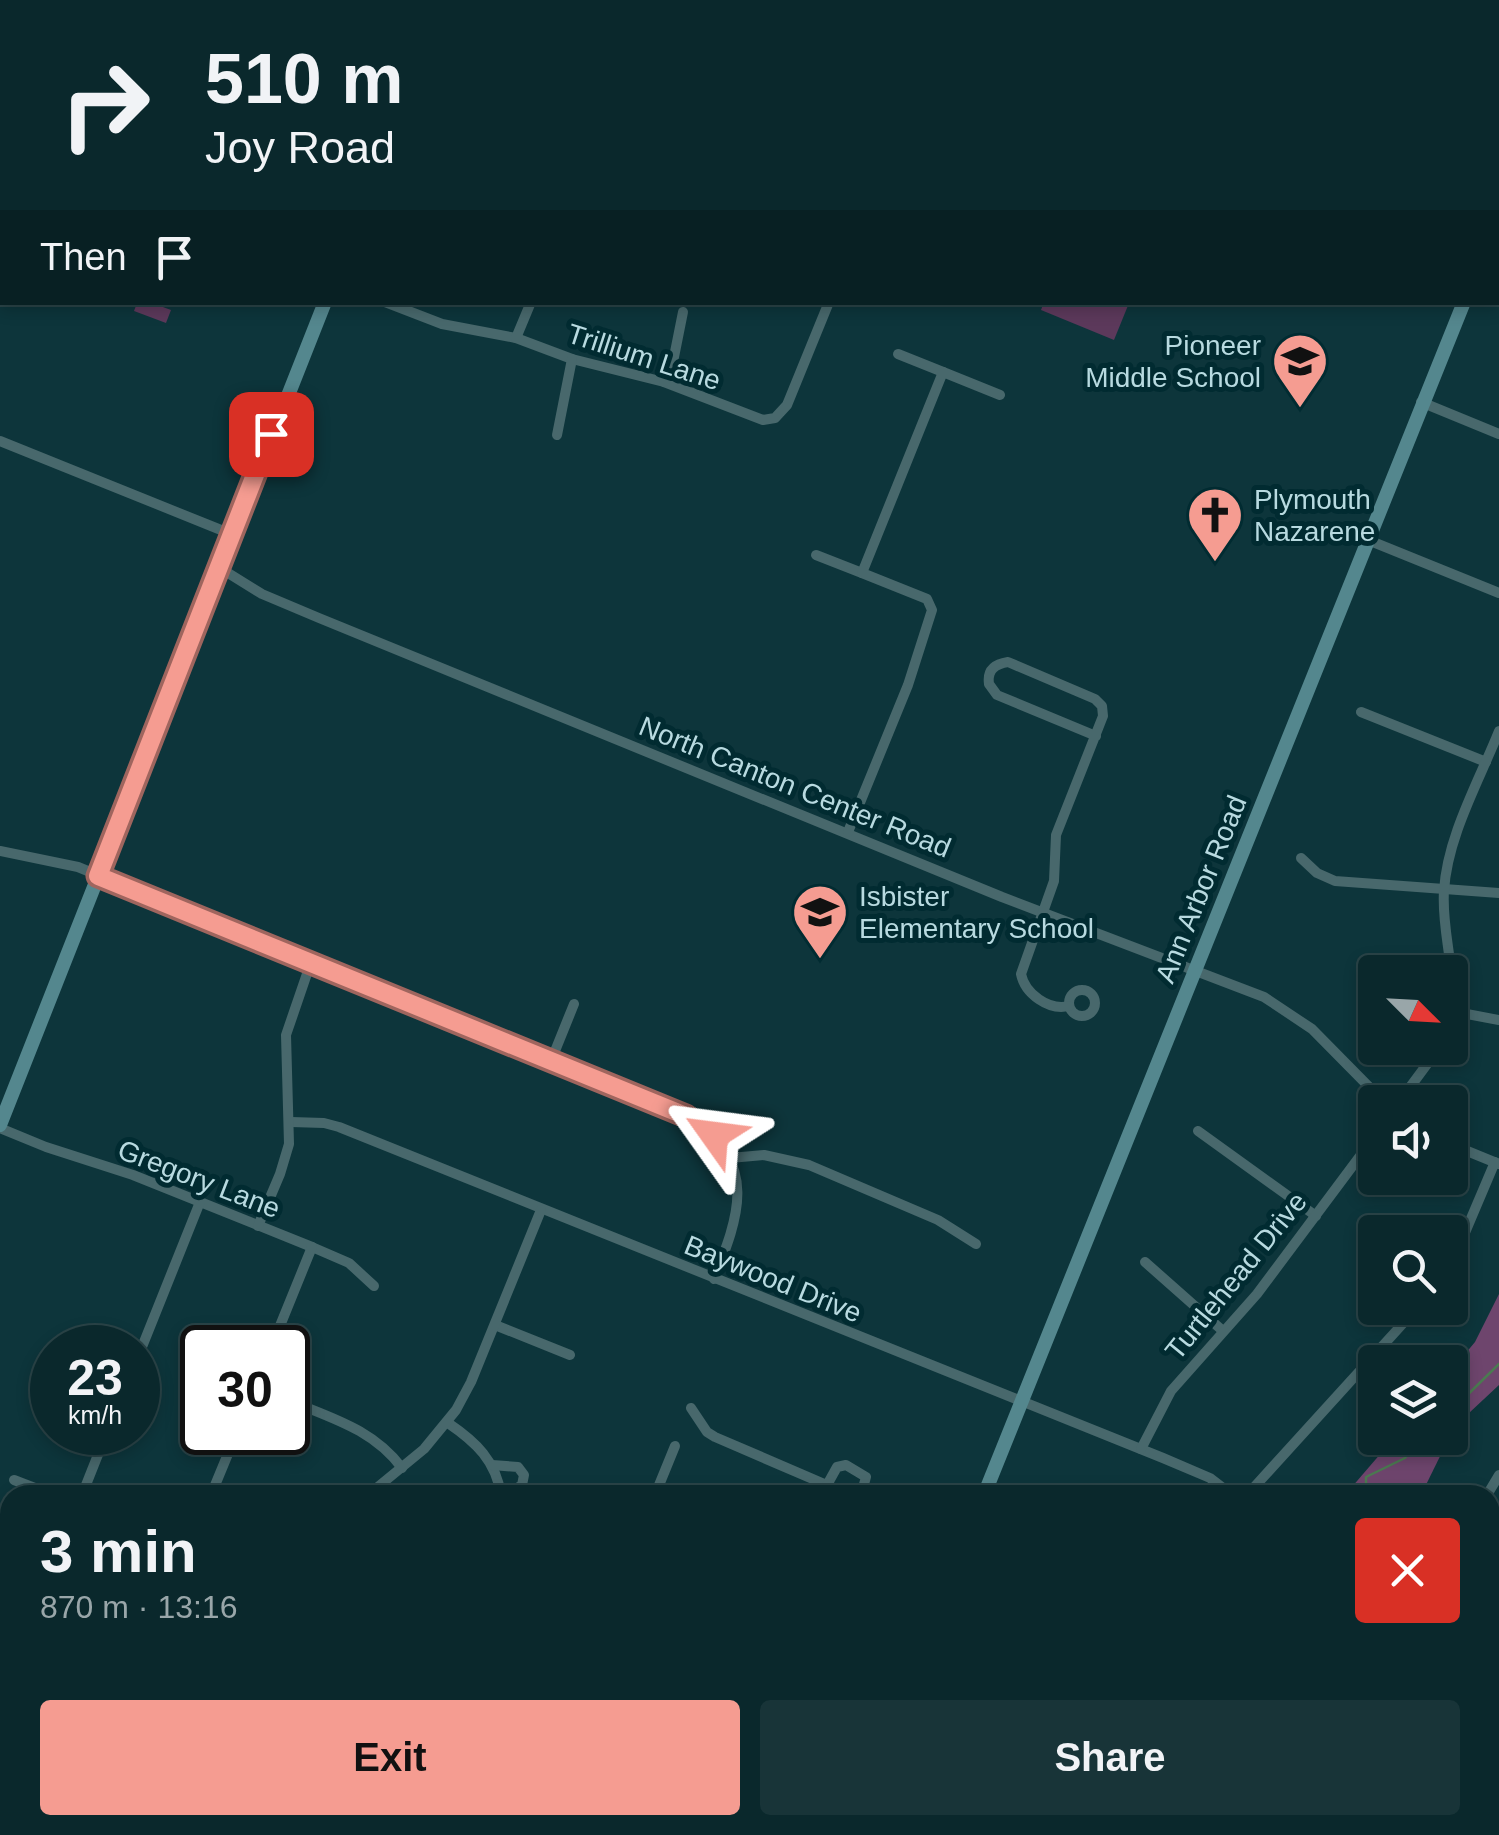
<!DOCTYPE html>
<html lang="en">
<head>
<meta charset="utf-8">
<style>
  :root { --surface:#0a282c; --page:#183438; --text:#f1f3f6; --muted:#99a6a9; --line:#2a4448; --accent:#f59c91 }
  body { margin:0; font-family:Arial,sans-serif; background:var(--page); color:var(--text); height:100vh; display:flex; flex-direction:column; font-size:38px; white-space:nowrap }
  * { box-sizing:border-box; margin:0 }
  p { font-size:32px; color:var(--muted) }
  .icon { flex:none; width:55px; height:55px; fill:none; stroke:currentColor; stroke-width:2; stroke-linecap:round; stroke-linejoin:round }
  .map { position:relative; flex:1; overflow:hidden }
  .details { position:absolute; left:0px; top:1485px; width:1500px; height:350px; display:flex; flex-direction:column; background:var(--surface); border-radius:30px 30px 0 0; box-shadow:0 5px 15px #0003,0 0 0 2px var(--line) }
  .details>* { flex:none }
  .top-card { position:absolute; left:0px; top:0px; width:1500px; height:305px; box-shadow:0 5px 15px #0003,0 0 0 2px var(--line); background:#0a282c; color:var(--text); overflow:hidden }
  .needle { width:65px; rotate:114deg }
  .fabs { position:absolute; left:1358px; top:955px; display:grid; gap:20px }
  .fabs a { display:grid; place-items:center; width:110px; height:110px; border-radius:10px; background:var(--surface); box-shadow:0 5px 15px #0003,0 0 0 2px var(--line); font-size:50px }
  .speed { position:absolute; left:30px; top:1325px; display:flex; gap:20px; font-size:50px; font-weight:700; text-align:center }
  .speed>* { display:grid; place-content:center; width:130px; height:130px; border-radius:50%; background:var(--surface); box-shadow:0 5px 15px #0003,0 0 0 2px var(--line); line-height:1 }
  .speed small { font-size:25px; font-weight:400 }
  .speed .limit { border:5px solid #111; border-radius:15px; background:#fff; color:#111 }
  .pin { position:absolute; display:grid; place-items:center; width:85px; height:85px; color:#fff; margin:-42px; border-radius:20px; box-shadow:0 5px 15px #0006 }
  .me { position:absolute; width:110px; margin:-55px; rotate:301deg; stroke-linejoin:round; filter:drop-shadow(0 0 8px #0008) }
  .turn { display:flex; align-items:center; gap:35px; height:210px; padding:0 40px; font-size:45px }
  .turn .icon { width:130px; height:130px; stroke-width:2.5 }
  .turn b { display:block; font-size:70px; line-height:85px }
  .then { display:flex; align-items:center; height:95px; padding:0 40px; background:#0003; gap:20px; font-size:38px }
  .round { display:grid; place-items:center; flex:none; width:105px; height:105px; border-radius:10px; background:var(--page) }
  .head { display:flex; align-items:center; justify-content:space-between; height:170px; padding:0 40px }
  h1 { font-size:60px; font-weight:800; line-height:75px }
  .primary-button { display:flex; gap:20px; margin-top:auto; padding:20px 40px }
  .primary-button a { flex:1; height:115px; border-radius:10px; background:var(--accent); color:#111; font-size:40px; font-weight:800; line-height:115px; text-align:center }
  .primary-button a+a { background:var(--page); color:var(--text) }
  .map>svg:first-child { display:block }
  .green { fill:#5c395b }
  .forest { fill:#6e456d }
  .lines { fill:none; stroke-linecap:round; stroke-linejoin:round }
  .stream { stroke:#4b7a51; stroke-width:2.5 }
  .street { stroke:#48686c; stroke-width:10 }
  .secondary { stroke:#54878e; stroke-width:14 }
  .route-casing { stroke:#9f655e; stroke-width:25 }
  .route { stroke:#f59c91; stroke-width:18 }
  .labels { text-anchor:middle; dominant-baseline:central; stroke-width:10; stroke-linejoin:round; paint-order:stroke }
  .poi-label { font-size:28px; fill:#b8dae0; stroke:#012b31; text-anchor:start }
  .street-label { font-size:28px; fill:#b8dae0; stroke:#012b31 }
</style>
</head>
<body>
<div class="map">
<svg width="1499" height="1835" viewBox="0 0 1499 1835">
  <rect width="100%" height="100%" fill="#0d353b"/>
  <g class="green">
    <path d="M1044 302H1129V303L1114 340 1041 310Z"/>
    <path d="M137 303H152L171 310 166 323 134 311Z"/>
  </g>
  <g class="forest">
    <path d="M1499 1294V1385L1454 1427 1450 1435V1372L1475 1342Z"/>
    <path d="M1394 1438H1449L1421 1495H1345Z"/>
  </g>
  <g class="lines">
    <g class="stream">
      <path d="M17 2 18 0"/>
      <path d="M648 2 650 0"/>
      <path d="M0 31 2 26"/>
      <path d="M1450 1412 1499 1364"/>
      <path d="M1366 1495V1477L1405 1458 1423 1438"/>
      <path d="M1413 1835 1416 1827"/>
    </g>
    <g class="street">
      <path d="M1153 0 1159 2"/>
      <path d="M544 2 545 0"/>
      <path d="M818 2 819 0"/>
      <path d="M950 2 951 0"/>
      <path d="M1092 2 1096 0"/>
      <path d="M1379 2 1380 0"/>
      <path d="M1400 2 1401 0"/>
      <path d="M1498 140H1499"/>
      <path d="M385 302 442 324 516 338 572 359 664 382 763 420 775 418 787 405 829 302"/>
      <path d="M516 338 531 302"/>
      <path d="M898 354 943 372"/>
      <path d="M664 382 674 357 683 312"/>
      <path d="M1421 402 1499 434"/>
      <path d="M557 435 572 359"/>
      <path d="M0 441 231 534"/>
      <path d="M1368 540 1499 593"/>
      <path d="M816 555 862 573"/>
      <path d="M220 568 262 594 319 618 1002 897 1264 997 1312 1029 1384 1102"/>
      <path d="M1361 712 1486 762"/>
      <path d="M848 832 908 685 932 610 927 599 862 573 943 372 1000 395"/>
      <path d="M0 851 78 867 691 1118C759 1164 739 1216 714 1279"/>
      <path d="M1301 858 1317 873 1335 881 1499 893"/>
      <circle cx="1082" cy="1003" r="13"/>
      <path d="M1069 1006C1049 1011 1025 994 1021 974L1054 881 1056 835 1103 716 1102 706 1095 699 1008 662C995 664 987 670 989 684L997 695 1096 736"/>
      <path d="M1451 1011 1499 1020"/>
      <path d="M1450 1015C1458 973 1441 933 1444 891 1447 837 1479 781 1499 731"/>
      <path d="M551 1061 574 1004"/>
      <path d="M1399 1102 1439 1048"/>
      <path d="M291 1122 324 1123 339 1127 1163 1458 1210 1478 1232 1495"/>
      <path d="M0 1128 46 1147 133 1175 312 1247 349 1263 374 1286"/>
      <path d="M1198 1131 1316 1216"/>
      <path d="M1450 1144 1499 1164"/>
      <path d="M730 1158 764 1155 809 1165 938 1220 976 1244"/>
      <path d="M258 1226 280 1174 289 1144 286 1035 311 962"/>
      <path d="M1145 1262 1223 1331"/>
      <path d="M1450 1268 1495 1162"/>
      <path d="M495 1325 570 1355"/>
      <path d="M271 1348 312 1247"/>
      <path d="M138 1357 200 1202"/>
      <path d="M288 1400C331 1418 373 1429 402 1468"/>
      <path d="M691 1408 707 1432 715 1437 850 1495"/>
      <path d="M448 1423C476 1442 496 1461 501 1495"/>
      <path d="M1141 1449 1171 1391 1257 1294 1375 1136"/>
      <path d="M492 1465 518 1467 524 1475 522 1485 506 1495"/>
      <path d="M14 1480 53 1495"/>
      <path d="M827 1485 837 1467 846 1465 866 1477 861 1495"/>
      <path d="M82 1495 107 1432"/>
      <path d="M211 1495 237 1432"/>
      <path d="M368 1495 424 1449 456 1410 471 1382 541 1210"/>
      <path d="M655 1495 675 1446"/>
      <path d="M1247 1495 1417 1308"/>
      <path d="M1487 1495 1499 1475"/>
      <path d="M1490 1569 1499 1581"/>
      <path d="M0 1769 10 1774"/>
      <path d="M0 1823 10 1799"/>
      <path d="M138 1825 163 1835"/>
      <path d="M1326 1825 1339 1834"/>
      <path d="M1452 1825 1478 1835"/>
      <path d="M277 1835 281 1825"/>
      <path d="M1097 1835 1101 1825"/>
      <path d="M1489 1835 1499 1811"/>
    </g>
    <g class="secondary">
      <path d="M449 2 451 0"/>
      <path d="M1498 221 1499 217"/>
      <path d="M0 1125 325 302"/>
      <path d="M984 1495 1464 302"/>
      <path d="M0 1624 10 1628"/>
      <path d="M499 1825 523 1835"/>
      <path d="M846 1835 850 1825"/>
    </g>
  </g>
  <g class="lines">
    <g class="route-casing">
      <path id="route" d="M271 434 98 876 686 1116 714 1135"/>
    </g>
    <use href="#route" class="route"/>
  </g>
  <defs>
    <g id="school-pin" transform="scale(2.875)"><path d="M0 17L-7.5 6A9.5 9.5 0 1 1 7.5 6Z" fill="#f59c91" stroke="#012b31"/><path d="M0-5L7-2L0 1L-7-2ZM-4 1L0 2.5L4 1V4Q0 6-4 4Z" fill="#111"/></g>
    <g id="church-pin" transform="scale(2.875)"><path d="M0 17L-7.5 6A9.5 9.5 0 1 1 7.5 6Z" fill="#f59c91" stroke="#012b31"/><path d="M-1.2-6h2.4v3.5h3.3v2.4h-3.3V6h-2.4V-.1h-3.3v-2.4h3.3Z" fill="#111"/></g>
  </defs>
  <g fill-rule="evenodd">
    <use href="#school-pin" x="1300" y="361"/>
    <use href="#church-pin" x="1215" y="515"/>
    <use href="#school-pin" x="820" y="912"/>
  </g>
  <g class="labels">
    <g class="poi-label">
      <text x="1261" y="345" text-anchor="end">Pioneer<tspan x="1261" dy="32">Middle School</tspan></text>
      <text x="1254" y="499">Plymouth<tspan x="1254" dy="32">Nazarene</tspan></text>
      <text x="859" y="896">Isbister<tspan x="859" dy="32">Elementary School</tspan></text>
    </g>
    <g class="street-label">
      <text transform="translate(644 357) rotate(18)">Trillium Lane</text>
      <text transform="translate(795 787) rotate(22)">North Canton Center Road</text>
      <text transform="translate(1201 889) rotate(-68)">Ann Arbor Road</text>
      <text transform="translate(199 1179) rotate(21)">Gregory Lane</text>
      <text transform="translate(1236 1276) rotate(-51)">Turtlehead Drive</text>
      <text transform="translate(773 1279) rotate(22)">Baywood Drive</text>
    </g>
  </g>
</svg>
<div class="fabs">
<a><svg class="needle" viewBox="-14 -14 28 28"><path d="M0-13l5 13h-10z" fill="#e53935"/><path d="M0 13l5-13h-10z" fill="#99a6a9"/></svg></a>
<a><svg class="icon" aria-label="sound" viewBox="0 0 24 24"><path d="M4 9h4l5-4v14l-5-4H4zM17 9q2 3 0 6"/></svg></a>
<a><svg class="icon" aria-label="search" viewBox="0 0 24 24"><circle cx="10" cy="10" r="6"/><path d="M15 15l6 6"/></svg></a>
<a><svg class="icon" aria-label="layers" viewBox="0 0 24 24"><path d="M12 4l9 5-9 5-9-5zM3 14l9 5 9-5"/></svg></a>
</div>
<div class="speed"><div>23<small>km/h</small></div><div class="limit">30</div></div>
<div class="pin" style="left:271px;top:434px;background:#d93025"><svg class="icon" aria-label="arrive" viewBox="0 0 24 24"><path d="M6 21V4h12l-3 4 3 4H6"/></svg></div>
<svg class="me" style="left:714px;top:1135px" viewBox="-20 -20 40 40"><path d="M0-17L14 15 0 8-14 15z" fill="#f59c91" stroke="#fff" stroke-width="4"/></svg>
<div class="top-card">
<div class="turn"><svg class="icon" aria-label="right" viewBox="0 0 24 24"><path d="M7 20v-9h11M14 6l5 5-5 5"/></svg><div><b>510 m</b>Joy Road</div></div>
<div class="then">Then<svg class="icon" aria-label="arrive" viewBox="0 0 24 24"><path d="M6 21V4h12l-3 4 3 4H6"/></svg></div>
</div>
<section class="details">
<div class="head"><div><h1>3 min</h1><p>870 m · 13:16</p></div><a class="round" style="background:#d93025;color:#fff"><svg class="icon" aria-label="close" viewBox="0 0 24 24"><path d="M6 6l12 12M18 6L6 18"/></svg></a></div>
<div class="primary-button"><a>Exit</a><a>Share</a></div>
</section>
</div>
</body>
</html>
